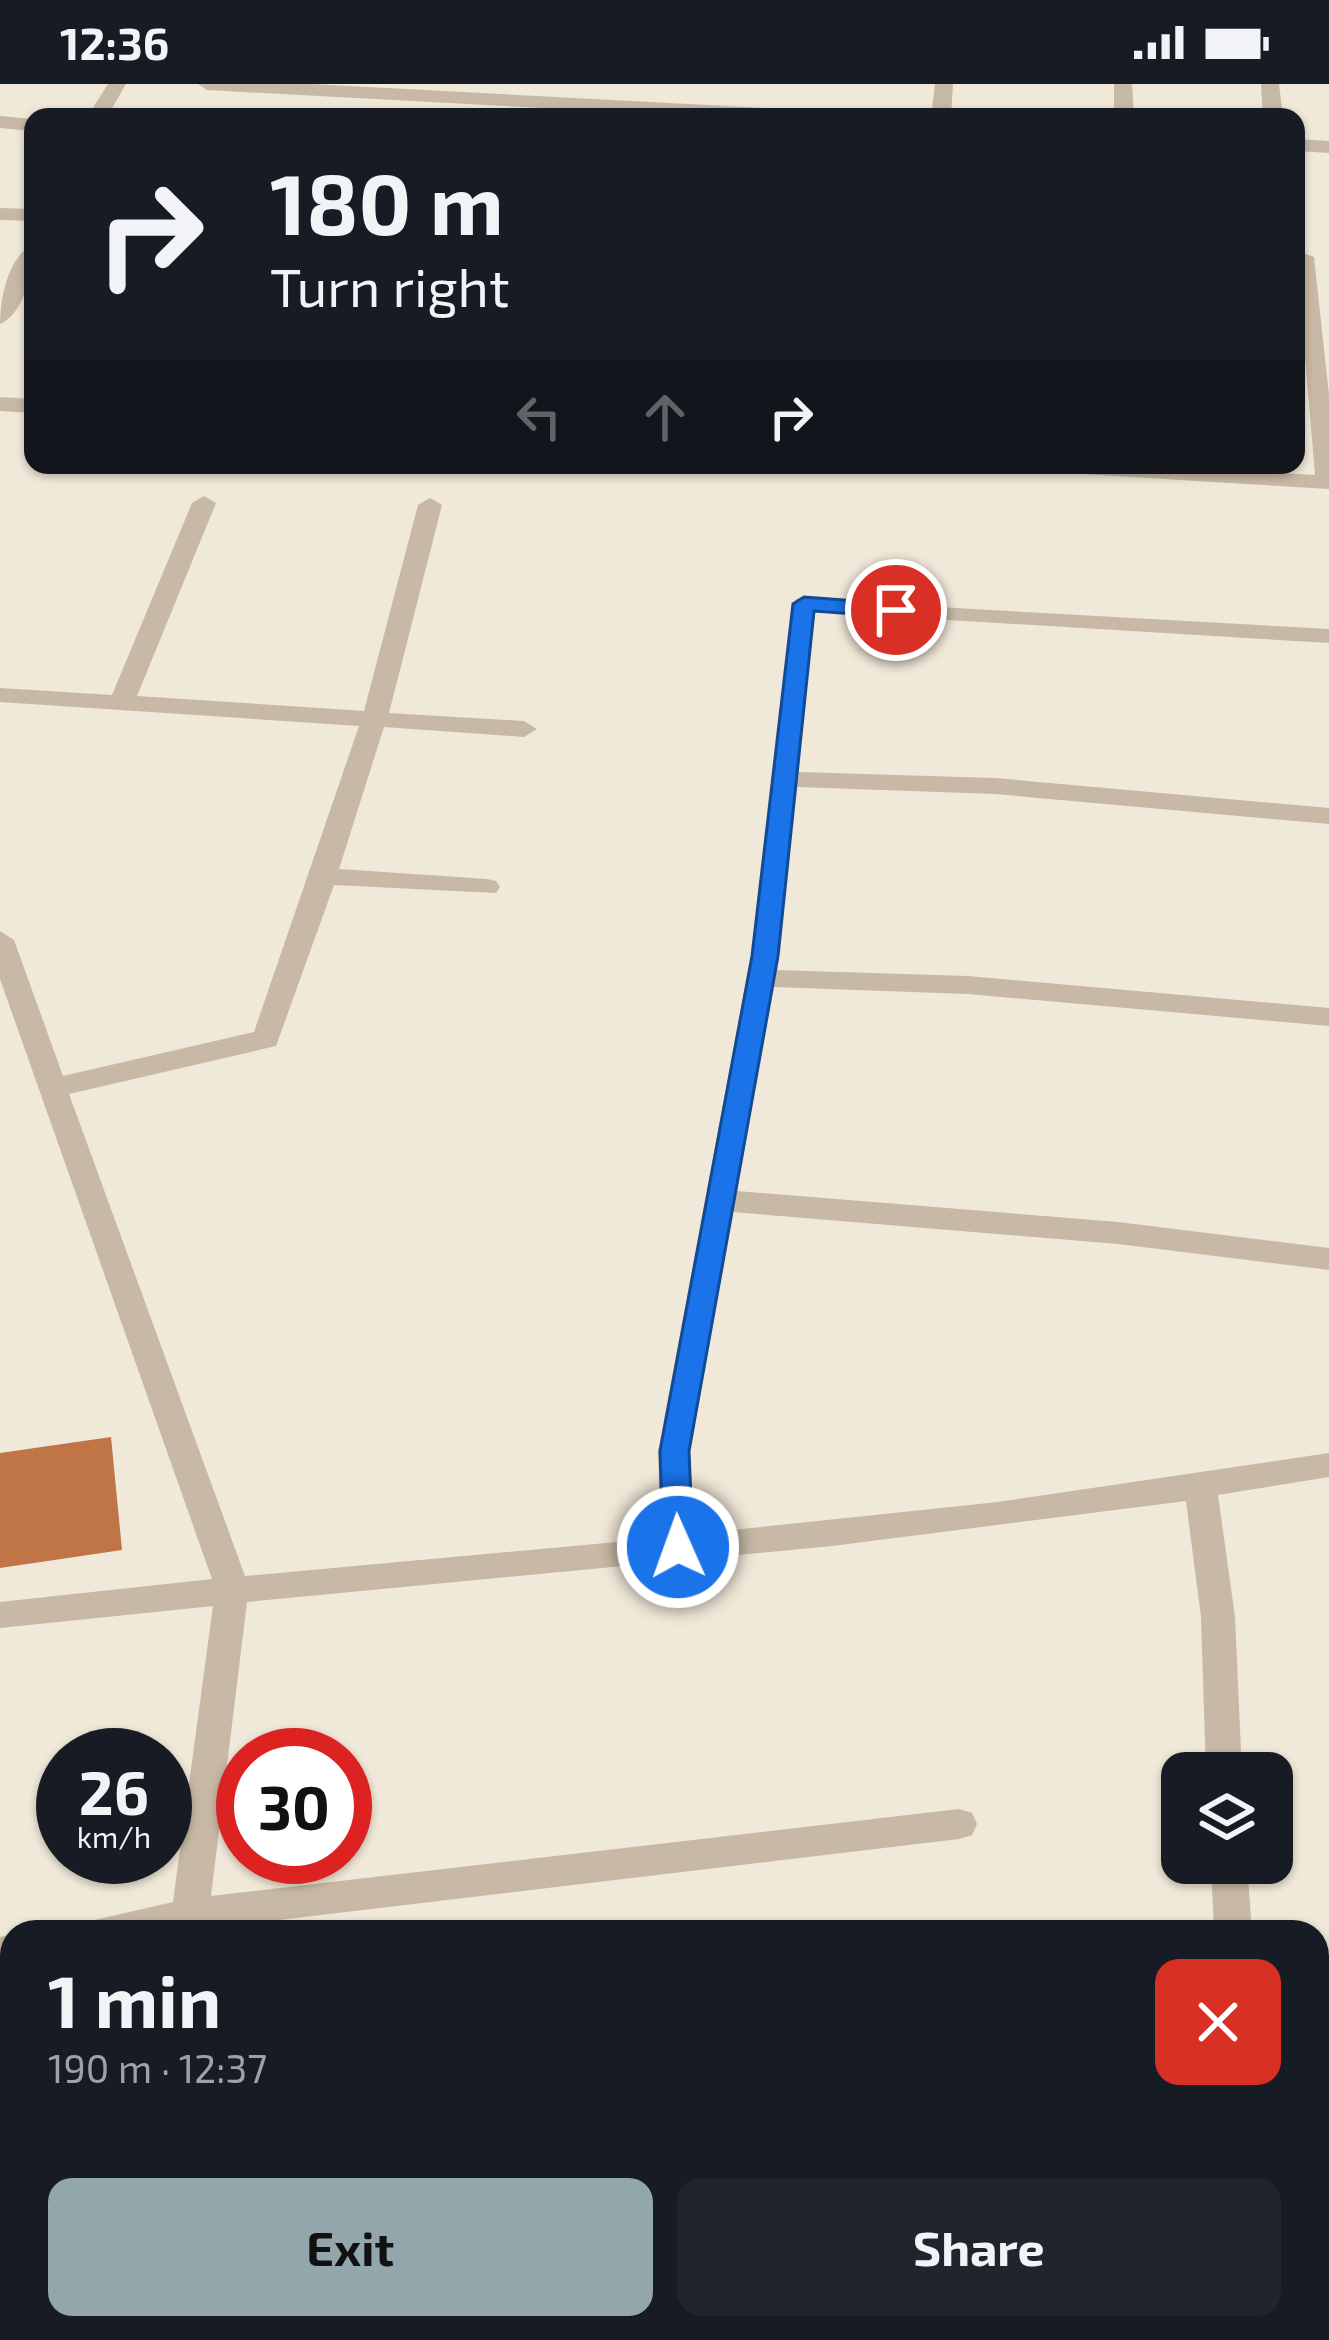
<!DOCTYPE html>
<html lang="en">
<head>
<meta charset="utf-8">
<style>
  :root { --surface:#171b24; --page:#20242c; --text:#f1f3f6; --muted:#9ea1a6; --accent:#92a6ac }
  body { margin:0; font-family:"Exo 2",sans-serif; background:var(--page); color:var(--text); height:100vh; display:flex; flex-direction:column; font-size:45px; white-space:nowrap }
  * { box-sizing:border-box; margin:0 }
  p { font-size:39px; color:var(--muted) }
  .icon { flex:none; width:66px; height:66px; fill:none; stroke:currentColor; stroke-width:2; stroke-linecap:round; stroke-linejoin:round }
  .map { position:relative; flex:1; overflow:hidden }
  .drawer { position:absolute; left:0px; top:1836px; width:1329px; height:420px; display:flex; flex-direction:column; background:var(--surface); border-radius:36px 36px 0 0; box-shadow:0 3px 9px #0004 }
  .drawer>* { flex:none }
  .top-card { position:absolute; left:24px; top:24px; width:1281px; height:366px; border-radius:24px; box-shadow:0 3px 9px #0004; background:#171b24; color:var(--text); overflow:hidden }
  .tools { position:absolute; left:1161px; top:1668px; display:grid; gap:24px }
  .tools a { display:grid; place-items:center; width:132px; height:132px; border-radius:24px; background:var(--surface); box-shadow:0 3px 9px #0004; font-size:60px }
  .speed { position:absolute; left:36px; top:1644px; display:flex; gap:24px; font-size:60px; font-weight:700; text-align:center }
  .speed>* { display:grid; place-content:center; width:156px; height:156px; border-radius:50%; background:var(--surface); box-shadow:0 3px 9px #0004; line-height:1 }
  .speed small { font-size:30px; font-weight:400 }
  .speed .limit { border:18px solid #d22; background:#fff; color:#111 }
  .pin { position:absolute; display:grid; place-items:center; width:102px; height:102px; color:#fff; margin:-51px; border:6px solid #fff; border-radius:50%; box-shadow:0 3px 12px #0007 }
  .me { position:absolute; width:132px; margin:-66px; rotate:358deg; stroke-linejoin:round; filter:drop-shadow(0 0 9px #0008) }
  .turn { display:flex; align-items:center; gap:42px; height:252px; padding:0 48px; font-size:54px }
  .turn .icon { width:156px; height:156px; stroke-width:2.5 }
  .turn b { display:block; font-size:84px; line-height:102px }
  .lanes { display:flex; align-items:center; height:114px; padding:0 48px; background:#0003; justify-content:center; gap:60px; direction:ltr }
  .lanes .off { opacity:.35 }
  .round { display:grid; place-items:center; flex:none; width:126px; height:126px; border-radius:24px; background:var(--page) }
  .head { display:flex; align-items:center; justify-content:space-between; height:204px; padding:0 48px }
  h1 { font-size:72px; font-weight:700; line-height:90px }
  .action { display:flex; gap:24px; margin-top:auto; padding:24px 48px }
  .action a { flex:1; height:138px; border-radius:24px; background:var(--accent); color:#111; font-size:48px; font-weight:700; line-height:138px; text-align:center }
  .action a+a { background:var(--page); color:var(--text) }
  .status { display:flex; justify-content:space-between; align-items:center; height:84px; padding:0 60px; background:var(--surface); direction:ltr }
  .status svg { height:33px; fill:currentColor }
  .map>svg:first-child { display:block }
  .building { fill:#c07546 }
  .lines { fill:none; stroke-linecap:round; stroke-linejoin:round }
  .minor { fill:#c7b9a5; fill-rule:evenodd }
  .route { fill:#1a73e8; stroke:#114b97; stroke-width:3 }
</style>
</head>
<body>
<div class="status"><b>12:36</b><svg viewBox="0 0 49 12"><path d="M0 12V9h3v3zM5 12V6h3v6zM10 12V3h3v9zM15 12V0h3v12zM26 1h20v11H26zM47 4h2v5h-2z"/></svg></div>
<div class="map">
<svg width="1329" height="2256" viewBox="0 0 1329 2256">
  <rect width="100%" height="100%" fill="#f0e8d8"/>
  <path class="building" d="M111 1353 122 1466 0 1484V1369Z"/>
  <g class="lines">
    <g class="minor">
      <path d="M108 0H126L107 33H87Z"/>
      <path d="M198 0H312L818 27 828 33H711L207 6Z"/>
      <path d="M935 0H953L951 33H931Z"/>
      <path d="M1114 0H1132L1134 33H1114Z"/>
      <path d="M1261 0H1279L1283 33H1263Z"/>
      <path d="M0 32 33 35V47L0 44Z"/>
      <path d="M1296 55 1329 57V69L1296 67Z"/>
      <path d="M0 124 33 125V137L0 136Z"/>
      <path d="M33 161C33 186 25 229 0 240 0 215 8 172 33 161Z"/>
      <path d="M1296 166 1314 173 1329 311V405L1015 386 1012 381H1138L1315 391Z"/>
      <path d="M0 313 33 315V329L0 327Z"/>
      <path d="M204 412 216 419 137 612 364 627 418 421 430 414 442 421 389 629 524 637 537 645 524 653 384 643 339 785 487 795 496 797 500 803 496 809 334 801 276 962 69 1010 245 1492 661 1454 658 1368 751 871 796 515 1329 545V559L815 528 798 688 995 694 1329 724V740L995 710 797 703 776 886 968 892 1329 924V942L968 910 773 903 737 1107 1118 1138 1329 1164V1186L1118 1160 733 1128 690 1368 694 1450 998 1418 1329 1369V1393L1218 1411 1235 1533 1242 1689H1206L1201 1533 1186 1417 832 1462 247 1518 211 1812 959 1725 972 1729 977 1740 972 1751 959 1755 179 1848H84L90 1837 173 1818 213 1522 0 1544V1518L212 1495 0 895V847L14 856 63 992 254 948 359 642 0 618V604L112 611 192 419Z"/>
      <path d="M1211 1779H1247L1252 1848H1214Z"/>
      <path d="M12 1851V1883L0 1885V1853Z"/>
      <path d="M1317 2016 1329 2018V2054L1317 2052Z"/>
      <path d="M1217 2244H1257L1258 2256H1216Z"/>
    </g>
  </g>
  <path class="route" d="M804 513 896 520 907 526 896 533 814 527 778 872 689 1367 693 1463 689 1471H668L663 1463 660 1367 752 872 793 520Z"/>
</svg>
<div class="tools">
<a><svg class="icon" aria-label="layers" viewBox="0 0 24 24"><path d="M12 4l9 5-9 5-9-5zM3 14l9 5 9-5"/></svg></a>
</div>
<div class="speed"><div>26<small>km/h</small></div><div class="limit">30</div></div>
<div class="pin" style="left:896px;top:526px;background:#d93025"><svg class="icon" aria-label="arrive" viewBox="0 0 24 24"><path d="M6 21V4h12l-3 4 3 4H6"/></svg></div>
<svg class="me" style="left:678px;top:1463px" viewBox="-20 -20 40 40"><circle r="17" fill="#1a73e8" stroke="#fff" stroke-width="3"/><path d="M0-11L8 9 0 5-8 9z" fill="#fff"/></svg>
<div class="top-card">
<div class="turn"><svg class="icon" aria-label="right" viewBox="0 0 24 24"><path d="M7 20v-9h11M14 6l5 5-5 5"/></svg><div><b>180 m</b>Turn right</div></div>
<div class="lanes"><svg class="icon off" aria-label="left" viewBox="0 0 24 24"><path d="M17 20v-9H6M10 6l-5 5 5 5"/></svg><svg class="icon off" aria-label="ahead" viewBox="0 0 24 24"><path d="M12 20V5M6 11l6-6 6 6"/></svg><svg class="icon" aria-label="right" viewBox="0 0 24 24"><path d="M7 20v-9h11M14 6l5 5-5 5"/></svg></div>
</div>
<section class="drawer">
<div class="head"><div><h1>1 min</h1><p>190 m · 12:37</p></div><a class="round" style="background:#d93025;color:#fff"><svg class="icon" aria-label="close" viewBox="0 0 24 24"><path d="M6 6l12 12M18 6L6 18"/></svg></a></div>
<div class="action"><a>Exit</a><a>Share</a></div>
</section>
</div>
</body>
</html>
